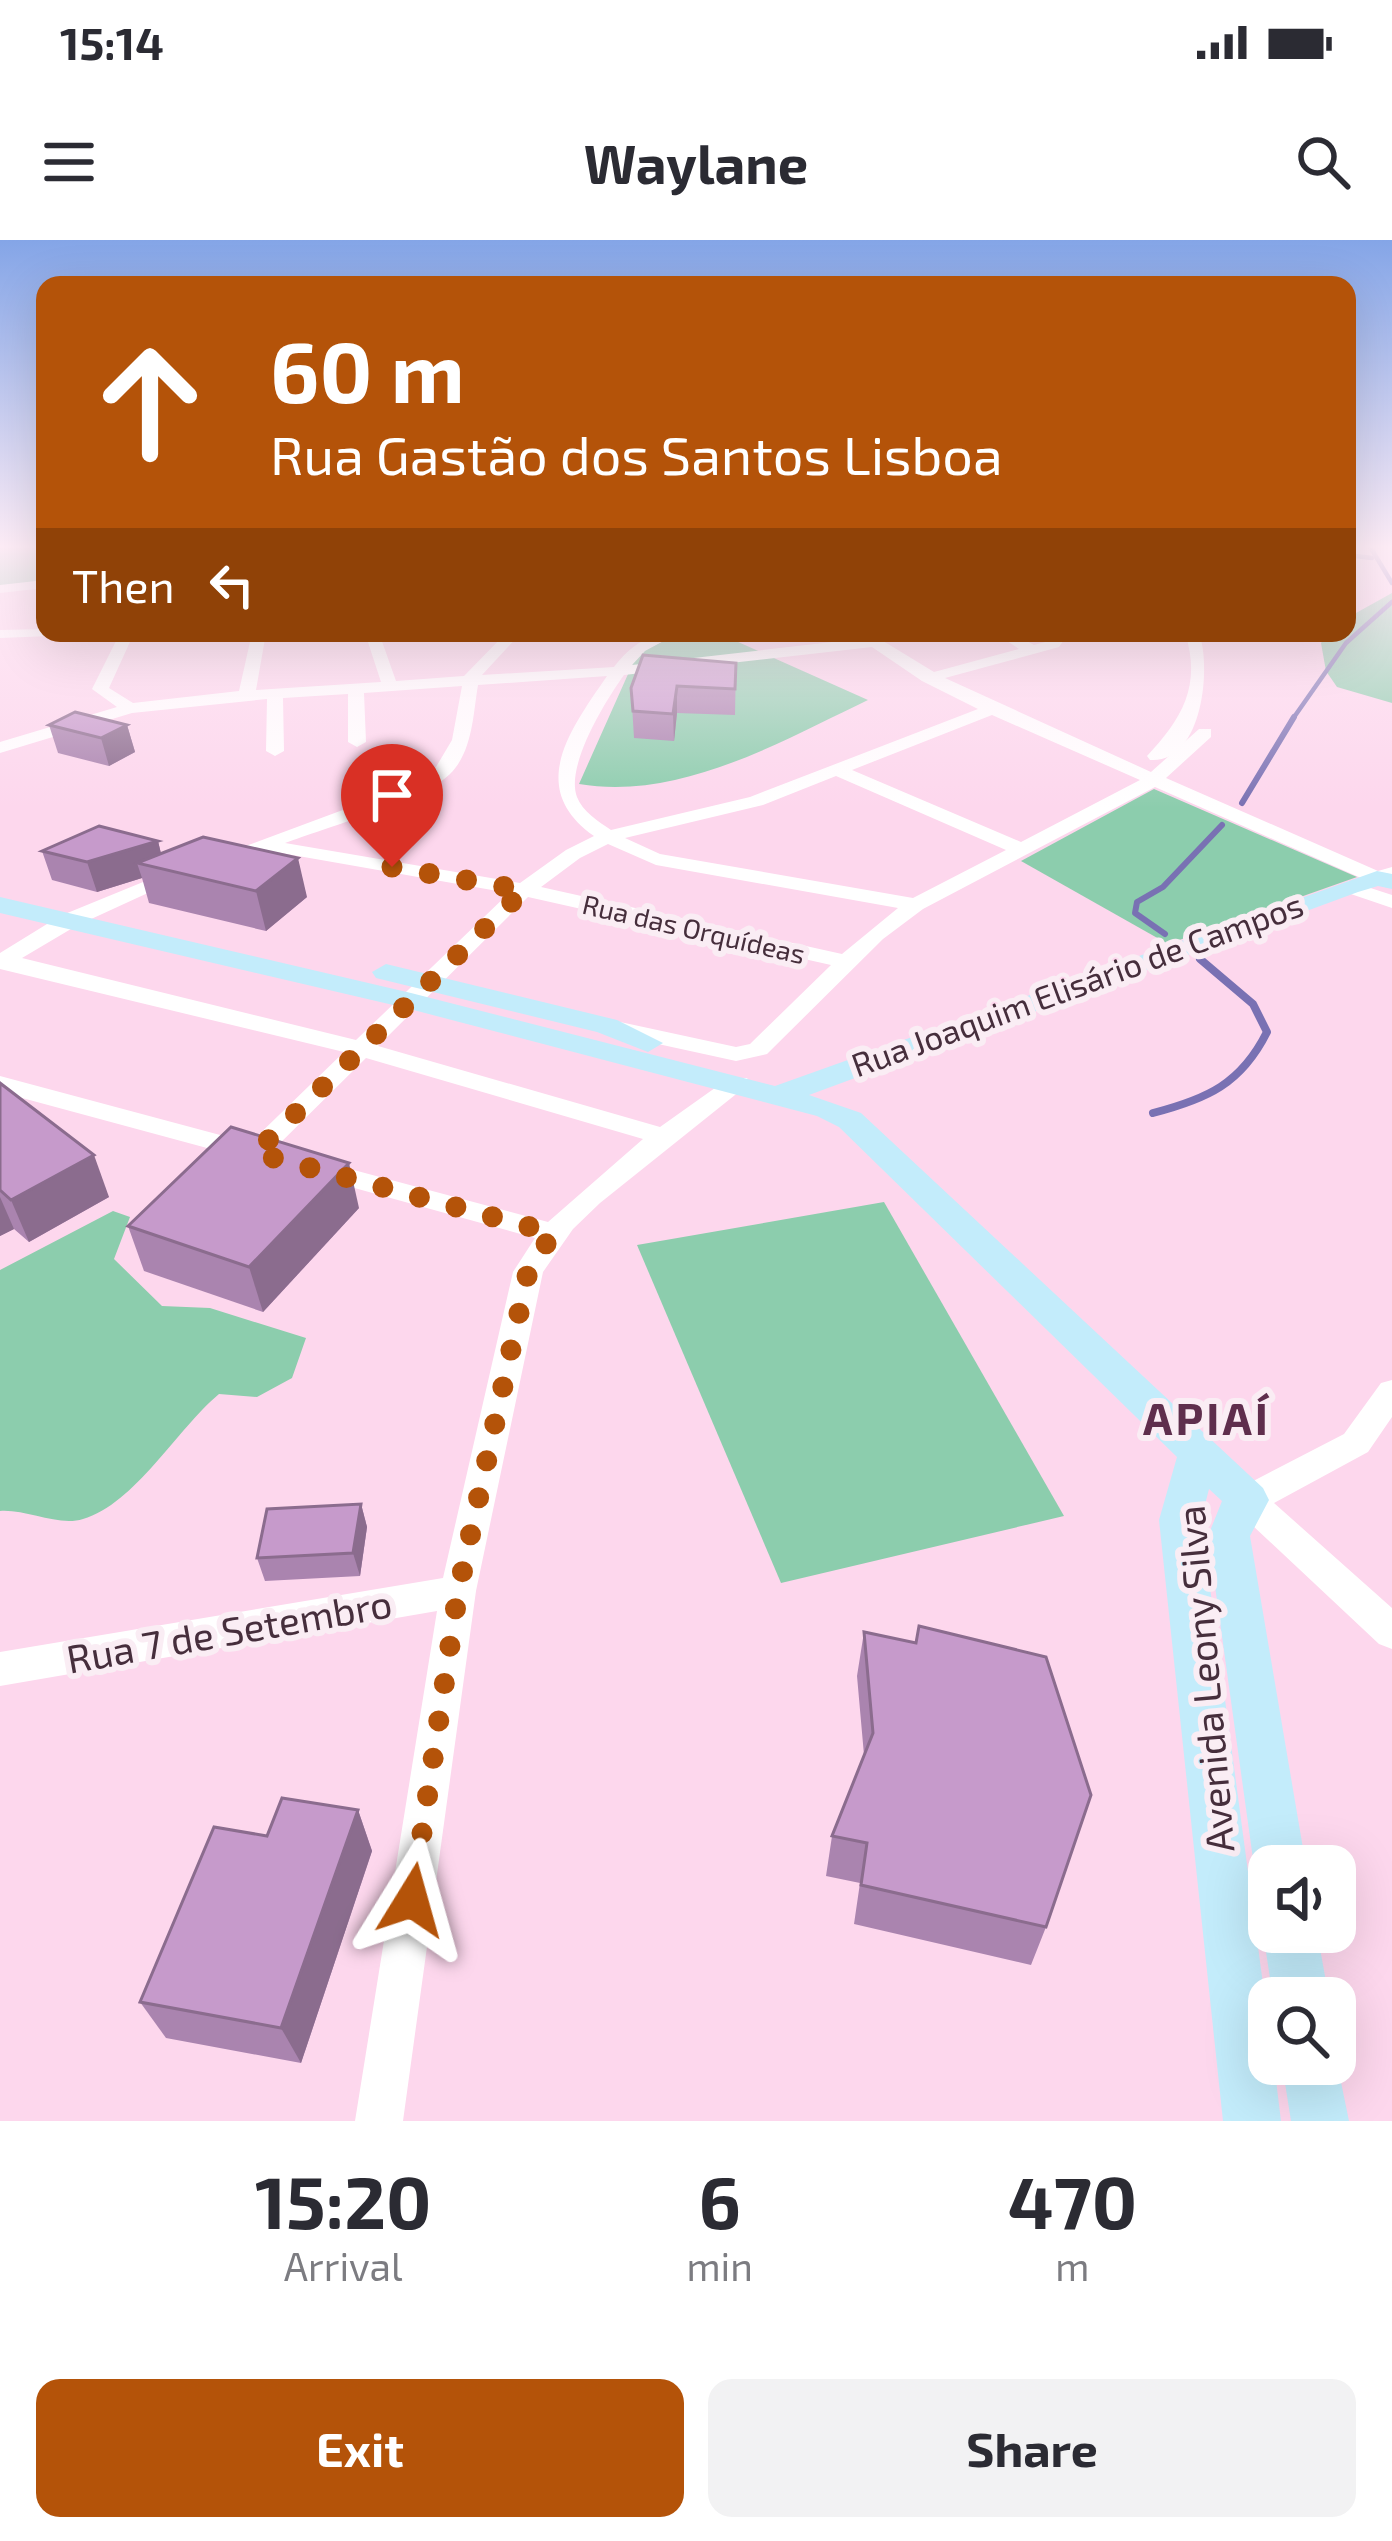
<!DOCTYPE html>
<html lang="en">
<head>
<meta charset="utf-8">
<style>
  :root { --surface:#fff; --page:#f2f2f3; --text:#2b2b33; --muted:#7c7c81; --accent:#b45309 }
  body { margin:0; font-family:"Exo 2",sans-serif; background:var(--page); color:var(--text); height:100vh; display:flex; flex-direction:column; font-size:45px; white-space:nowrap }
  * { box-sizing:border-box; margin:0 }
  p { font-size:39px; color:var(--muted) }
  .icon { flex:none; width:66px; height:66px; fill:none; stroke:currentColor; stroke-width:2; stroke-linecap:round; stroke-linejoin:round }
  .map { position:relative; height:1881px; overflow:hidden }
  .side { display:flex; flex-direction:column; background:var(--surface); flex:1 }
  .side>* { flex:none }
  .top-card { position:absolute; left:36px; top:36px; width:1320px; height:366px; border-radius:24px; box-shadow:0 12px 48px #0002; background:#b45309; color:#fff; overflow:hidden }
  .fabs { position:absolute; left:1248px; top:1605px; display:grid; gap:24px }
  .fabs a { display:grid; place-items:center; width:108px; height:108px; border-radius:24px; background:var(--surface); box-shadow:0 12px 48px #0002; font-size:60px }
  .pin { position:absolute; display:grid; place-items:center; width:102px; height:102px; color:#fff; margin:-123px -51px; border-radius:50% 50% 50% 0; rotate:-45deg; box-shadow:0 0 12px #0007 }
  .pin .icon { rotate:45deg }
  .me { position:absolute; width:132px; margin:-66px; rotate:8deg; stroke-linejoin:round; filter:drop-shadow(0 0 9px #0008) }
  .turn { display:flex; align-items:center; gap:42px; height:252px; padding:0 36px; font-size:54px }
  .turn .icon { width:156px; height:156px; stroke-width:2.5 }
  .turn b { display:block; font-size:84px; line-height:102px }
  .then { display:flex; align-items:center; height:114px; padding:0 36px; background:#0003; gap:24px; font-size:45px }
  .eta { display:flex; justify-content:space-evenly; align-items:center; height:204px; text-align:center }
  .eta b { font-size:72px; font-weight:700; line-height:84px }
  .primary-button { display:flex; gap:24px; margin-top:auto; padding:24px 36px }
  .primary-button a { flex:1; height:138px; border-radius:24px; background:var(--accent); color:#fff; font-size:48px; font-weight:700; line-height:138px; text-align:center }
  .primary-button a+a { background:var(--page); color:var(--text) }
  .status { display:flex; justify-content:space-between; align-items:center; height:84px; padding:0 60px; background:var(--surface); direction:ltr }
  .status svg { height:33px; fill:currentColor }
  header { display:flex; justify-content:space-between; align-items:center; height:156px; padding:0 36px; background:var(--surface); font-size:54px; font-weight:700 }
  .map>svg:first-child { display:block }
  .green { fill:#8ccdad }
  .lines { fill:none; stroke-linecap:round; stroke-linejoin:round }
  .stream-far2 { stroke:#7971b3; stroke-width:4.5 }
  .stream-far1 { stroke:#7971b3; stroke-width:6 }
  .stream { stroke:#7971b3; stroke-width:8 }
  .minor { fill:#fff; fill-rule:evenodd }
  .major { fill:#c3ecfb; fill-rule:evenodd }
  .wall { fill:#aa84af }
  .shaded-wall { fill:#8b6c8e }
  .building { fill:#c69acb; stroke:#8b6c8e; stroke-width:3 }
  .route { stroke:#b45309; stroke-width:21; stroke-dasharray:0 37.8 }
  .labels { text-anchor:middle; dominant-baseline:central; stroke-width:12; stroke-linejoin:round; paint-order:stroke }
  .far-street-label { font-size:27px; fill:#462e3c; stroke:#faedf4 }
  .street-label { font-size:33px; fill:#462e3c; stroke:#faedf4 }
  .near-street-label { font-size:39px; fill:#462e3c; stroke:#faedf4 }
  .district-label { font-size:45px; font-weight:bold; letter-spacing:3px; fill:#5f2e4d; stroke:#faedf4 }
</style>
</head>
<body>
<div class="status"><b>15:14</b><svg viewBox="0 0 49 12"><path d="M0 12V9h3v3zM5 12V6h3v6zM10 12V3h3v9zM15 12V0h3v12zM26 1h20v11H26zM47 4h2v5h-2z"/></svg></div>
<header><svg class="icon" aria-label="menu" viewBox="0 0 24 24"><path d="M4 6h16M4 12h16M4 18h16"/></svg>Waylane<svg class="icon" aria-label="search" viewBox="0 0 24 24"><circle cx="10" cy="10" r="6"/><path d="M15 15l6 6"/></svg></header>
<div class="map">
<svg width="1392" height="1881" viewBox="0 0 1392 1881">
  <rect width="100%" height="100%" fill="#fdd7ed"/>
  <g class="green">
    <path d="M12 305H45V343L0 348V308Z"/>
    <path d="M1392 353V463L1337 447 1326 431 1321 403 1329 393H1347V378Z"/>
    <path d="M680 393H718L868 460C780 502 679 561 579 544L637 414Z"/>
    <path d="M1154 549 1357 637 1168 704 1021 621Z"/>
    <path d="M884 962 1064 1276 781 1343 637 1005Z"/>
    <path d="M113 971 130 977 114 1019 162 1066 210 1068 306 1098 292 1138 257 1157 219 1154C177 1189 135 1264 83 1279 59 1287 26 1269 0 1271V1030Z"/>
  </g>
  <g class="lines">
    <g class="stream-far2">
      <path d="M1369 305 1392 343"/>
      <path d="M1347 315 1372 318"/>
      <path d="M1292 480 1346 403 1392 362"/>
    </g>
    <g class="stream-far1">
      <path d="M1242 563 1294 477"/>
      <path d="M1165 694 1135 673 1137 662 1163 647 1222 585"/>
    </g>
    <path class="stream" d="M1153 873C1207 859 1241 844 1267 792L1253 764 1200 719"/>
    <g class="minor">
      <path d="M45 340V348L0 353V345Z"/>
      <path d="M45 389V393H52L50 396 0 398V390Z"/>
      <path d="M120 393H134L109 448 133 463 239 451 252 393H266L256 450 381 442 365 393H379L396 441 464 436 506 393H521L482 435 614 427C632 404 649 393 678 393L645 411 632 425 859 399 853 393H870L934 432 1019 409 995 393H1013L1034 405 1049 401 1054 393H1069L1059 407 945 438 1151 532 1199 489H1211V497L1166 538 1378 631 1392 627V640L1370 642 1155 547 923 669 883 699 767 814 736 821 603 792 599 787 611 780 736 807 750 804 831 725 528 657 378 806 660 887 729 838H747L750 843 600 963 573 989 543 1032 476 1351 403 1881H355L437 1371 0 1446V1412L443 1338 513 1032 535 998 311 936 307 930 320 921 548 982 643 899 366 818 264 919 255 921 0 852V836L250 903 344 812 0 729V713L60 676 170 631 177 629 187 635 76 686 22 718 356 800 509 653 264 610 218 626 208 620 375 558 436 527 452 500 462 446 364 453 366 502 357 507 348 502V454L283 458 284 511 275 516 266 511 267 459 132 473 0 513V502L117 467 92 449ZM872 407 922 441 978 469 750 557 611 590C599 582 582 571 577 557 565 526 606 460 624 435ZM607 436C570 490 526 548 594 596L566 610 520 643 285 603C323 589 425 559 450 534 473 511 473 474 478 445ZM992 475 1140 540 1021 602 852 530ZM836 536 1006 610 913 658 660 614 625 598 763 565ZM608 604 656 625 898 668 842 714 541 647 580 618Z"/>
      <path d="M1185 393H1199C1212 429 1202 524 1150 520L1147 516C1182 479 1202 445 1185 393Z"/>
      <path d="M1349 641 1392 655V668L1342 651 1339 647Z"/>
      <path d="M1392 1140V1177L1368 1212 1274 1263 1392 1368V1409L1379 1404 1236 1270 1231 1260 1236 1250 1344 1194 1381 1143Z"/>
    </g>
    <g class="major">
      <path d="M1377 631 1392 634V649L1378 646 1358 652 809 855 861 873 1263 1248 1269 1260 1250 1296 1306 1626H1269V1647L1262 1644 1254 1626 1208 1296 1222 1261 1209 1249 1201 1280 1269 1789V1824H1274L1281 1881H1223L1159 1280 1177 1217 839 887 817 876 406 768 0 673V657L411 753 775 846Z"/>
      <path d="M386 724 617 780 663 803 648 812 597 792 376 738 372 732Z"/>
      <path d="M1269 1678V1692H1317L1329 1758H1273L1263 1692Z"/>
      <path d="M1335 1813 1349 1881H1291L1282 1824H1335Z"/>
    </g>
  </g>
  <g class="wall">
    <path d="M736 423 735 475 677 473 674 501 634 498 631 448Z"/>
    <path d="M49 485H127L135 512 109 526 58 513Z"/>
    <path d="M158 601 161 614 307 657 266 691 149 663 142 638 97 652 52 640 42 611Z"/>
    <path d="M0 843 109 957 29 1002 14 989 0 996Z"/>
    <path d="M359 968 263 1072 144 1031 128 986Z"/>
    <path d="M361 1264 367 1287 360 1336 265 1341 257 1318Z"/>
    <path d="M864 1392 1046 1687 1031 1725 854 1684 860 1643 826 1636 832 1596 864 1515 857 1436Z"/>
    <path d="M358 1570 372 1611 301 1823 166 1798 140 1762 267 1596Z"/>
  </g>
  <g class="shaded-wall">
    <path d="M677 446V473L674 501 673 474Z"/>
    <path d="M127 485 135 512 109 526 101 498Z"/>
    <path d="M158 601 165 630 137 623 142 638 97 652 87 622Z"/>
    <path d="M298 618 307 657 266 691 256 651Z"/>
    <path d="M94 915 109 957 29 1002 11 960Z"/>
    <path d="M349 923 359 968 263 1072 249 1027Z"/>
    <path d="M0 957 14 989 0 996Z"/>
    <path d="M361 1264 367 1287 360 1336 353 1313Z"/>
    <path d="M358 1570 372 1611 301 1823 281 1788Z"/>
  </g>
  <g class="building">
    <path d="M643 415 736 423 735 449 677 446 673 474 633 471 631 448Z"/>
    <path d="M75 472 127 485 101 498 49 485Z"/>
    <path d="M99 586 158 601 87 622 42 611Z"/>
    <path d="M203 597 298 618 256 651 137 623Z"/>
    <path d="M0 843 94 915 11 960 0 950Z"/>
    <path d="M231 887 349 923 249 1027 128 986Z"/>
    <path d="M361 1264 353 1313 257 1318 267 1269Z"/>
    <path d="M919 1386 1046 1417 1091 1555 1046 1687 861 1645 867 1603 832 1596 873 1493 864 1392 916 1403Z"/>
    <path d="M282 1558 358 1570 281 1788 140 1762 214 1587 267 1596Z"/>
  </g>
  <linearGradient id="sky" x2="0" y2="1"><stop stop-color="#84a5e7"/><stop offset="0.54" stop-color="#feedf7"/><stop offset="1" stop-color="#feedf7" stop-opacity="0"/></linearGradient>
  <rect width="1392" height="568" fill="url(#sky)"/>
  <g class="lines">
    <path class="route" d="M392 627 524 650 255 913 553 993 528 1032 458 1352 412 1660"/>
  </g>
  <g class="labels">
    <g class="far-street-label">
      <text transform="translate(694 688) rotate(13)">Rua das Orquídeas</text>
    </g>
    <g class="street-label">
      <text transform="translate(1077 744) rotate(-20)">Rua Joaquim Elisário de Campos</text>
    </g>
    <g class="near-street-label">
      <text transform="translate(229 1390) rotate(-10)">Rua 7 de Setembro</text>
      <text transform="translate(1204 1439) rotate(-95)">Avenida Leony Silva</text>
    </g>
    <g class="district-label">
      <text x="1207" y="1177">APIAÍ</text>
    </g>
  </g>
</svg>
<div class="fabs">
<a><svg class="icon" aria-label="sound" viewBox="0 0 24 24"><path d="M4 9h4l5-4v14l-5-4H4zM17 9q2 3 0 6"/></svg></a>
<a><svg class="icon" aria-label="search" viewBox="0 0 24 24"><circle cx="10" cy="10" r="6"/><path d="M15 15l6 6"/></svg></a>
</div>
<div class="pin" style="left:392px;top:627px;background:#d93025"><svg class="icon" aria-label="arrive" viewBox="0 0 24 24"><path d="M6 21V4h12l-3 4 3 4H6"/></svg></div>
<svg class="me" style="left:412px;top:1660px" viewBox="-20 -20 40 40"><path d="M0-17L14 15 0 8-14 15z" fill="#b45309" stroke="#fff" stroke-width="4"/></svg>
<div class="top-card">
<div class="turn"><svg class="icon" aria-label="ahead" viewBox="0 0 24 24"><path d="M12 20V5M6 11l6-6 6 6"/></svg><div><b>60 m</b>Rua Gastão dos Santos Lisboa</div></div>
<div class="then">Then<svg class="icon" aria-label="left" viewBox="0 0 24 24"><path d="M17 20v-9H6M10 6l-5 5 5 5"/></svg></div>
</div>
</div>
<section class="side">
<div class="eta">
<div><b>15:20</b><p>Arrival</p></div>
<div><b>6</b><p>min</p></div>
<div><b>470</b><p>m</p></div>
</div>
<div class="primary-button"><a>Exit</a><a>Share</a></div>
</section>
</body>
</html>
